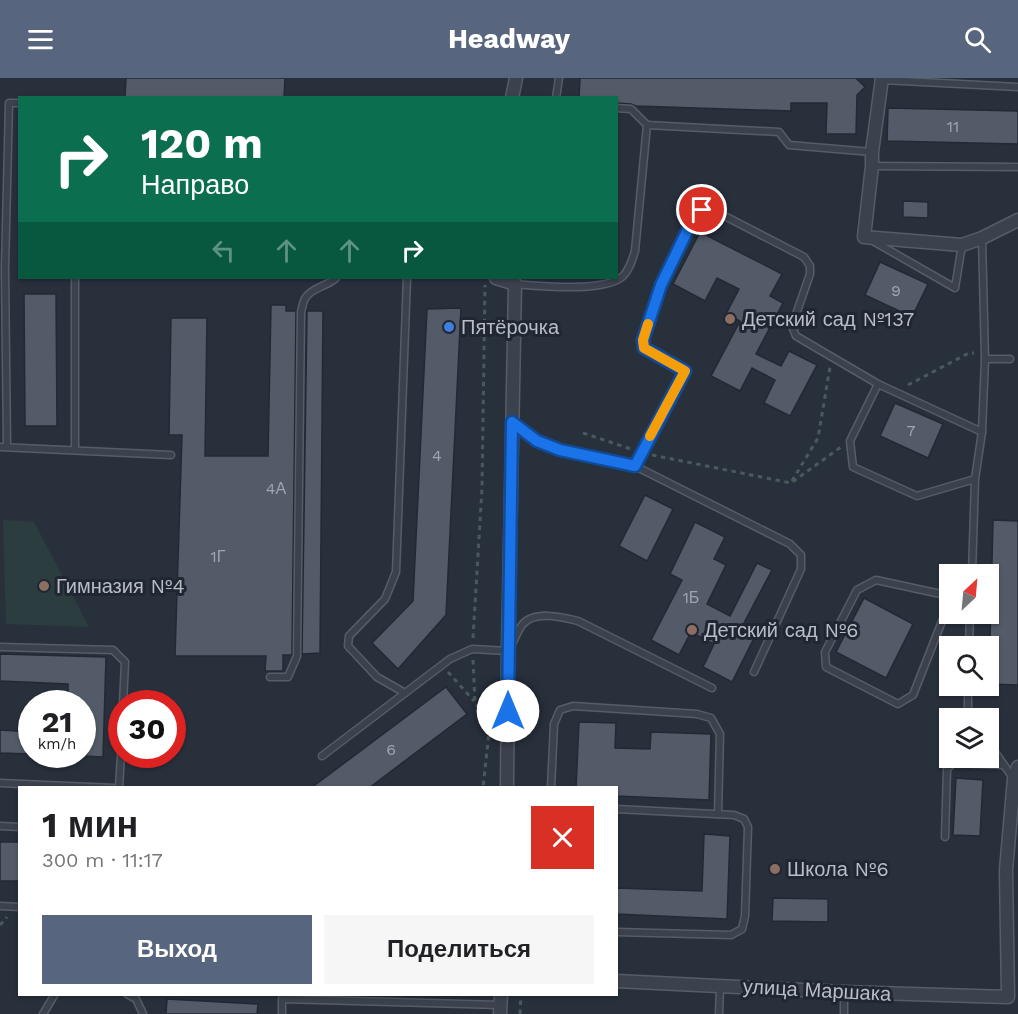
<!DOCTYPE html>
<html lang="ru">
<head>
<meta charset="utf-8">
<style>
  :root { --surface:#fff; --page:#f6f6f6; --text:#202124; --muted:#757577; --accent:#57657e }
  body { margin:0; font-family:"Work Sans",sans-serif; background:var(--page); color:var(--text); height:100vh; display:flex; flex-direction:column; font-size:22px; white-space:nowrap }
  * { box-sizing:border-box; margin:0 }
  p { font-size:20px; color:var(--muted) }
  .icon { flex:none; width:33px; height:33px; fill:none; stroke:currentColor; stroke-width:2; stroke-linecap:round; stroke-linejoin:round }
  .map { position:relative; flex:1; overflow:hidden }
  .side { position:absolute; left:18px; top:708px; width:600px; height:210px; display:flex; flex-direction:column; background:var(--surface); border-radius:0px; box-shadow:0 2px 4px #0004 }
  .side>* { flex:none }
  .banner { position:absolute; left:18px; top:18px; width:600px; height:183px; border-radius:0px; box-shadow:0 2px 4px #0004; background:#0b6e4f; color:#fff; overflow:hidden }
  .needle { width:39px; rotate:26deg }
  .controls { position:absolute; left:939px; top:486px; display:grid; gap:12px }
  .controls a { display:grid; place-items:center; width:60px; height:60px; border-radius:0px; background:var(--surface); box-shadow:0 2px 4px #0004; font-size:30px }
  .speed { position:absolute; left:18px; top:612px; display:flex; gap:12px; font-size:30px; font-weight:700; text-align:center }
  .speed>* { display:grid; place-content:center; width:78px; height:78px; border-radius:50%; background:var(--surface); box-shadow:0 2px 4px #0004; line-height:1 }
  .speed small { font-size:15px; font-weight:400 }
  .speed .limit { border:9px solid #d22; background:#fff; color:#111 }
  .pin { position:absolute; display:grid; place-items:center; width:51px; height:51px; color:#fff; margin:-26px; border:3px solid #fff; border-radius:50%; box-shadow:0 2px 6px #0007 }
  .me { position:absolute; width:66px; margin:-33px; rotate:0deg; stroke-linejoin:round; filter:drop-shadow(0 0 4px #0008) }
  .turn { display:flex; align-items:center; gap:21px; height:126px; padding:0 24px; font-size:27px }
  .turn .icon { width:78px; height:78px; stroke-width:2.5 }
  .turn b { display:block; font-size:42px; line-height:51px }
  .lanes { display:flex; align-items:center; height:57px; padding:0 24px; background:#0003; justify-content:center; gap:30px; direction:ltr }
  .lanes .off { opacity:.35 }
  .round { display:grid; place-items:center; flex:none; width:63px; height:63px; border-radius:0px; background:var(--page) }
  .overview { display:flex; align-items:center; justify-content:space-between; height:102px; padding:0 24px }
  h1 { font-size:36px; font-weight:700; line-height:45px }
  .primary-button { display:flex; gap:12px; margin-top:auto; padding:12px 24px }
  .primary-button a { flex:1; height:69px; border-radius:0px; background:var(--accent); color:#fff; font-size:24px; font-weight:700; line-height:69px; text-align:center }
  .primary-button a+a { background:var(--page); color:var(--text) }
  header { display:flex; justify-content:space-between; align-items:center; height:78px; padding:0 24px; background:var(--accent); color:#fff; font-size:27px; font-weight:700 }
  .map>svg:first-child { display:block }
  .green { fill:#2b3d3e }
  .building { fill:#525b67; stroke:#232934; stroke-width:1.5 }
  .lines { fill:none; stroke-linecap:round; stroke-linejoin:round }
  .service-casing { stroke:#575d67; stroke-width:9 }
  .minor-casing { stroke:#575d67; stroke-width:15 }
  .path { stroke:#4a5a5c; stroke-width:3; stroke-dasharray:4.5 4.5; stroke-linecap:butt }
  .service { stroke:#3c424d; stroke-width:6 }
  .minor { stroke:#3c424d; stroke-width:12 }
  .route-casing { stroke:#114b97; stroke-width:15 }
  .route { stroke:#1a73e8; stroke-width:10 }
  .slow { stroke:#f59e0b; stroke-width:10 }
  .education-dot { fill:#8d6e63; stroke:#212732; stroke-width:2 }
  .shop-dot { fill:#3f7fe0; stroke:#212732; stroke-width:2 }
  .labels { text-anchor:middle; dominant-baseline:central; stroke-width:6; stroke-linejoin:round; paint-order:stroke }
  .number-label { font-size:16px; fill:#9ea5af }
  .poi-label { font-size:20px; fill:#b8bec7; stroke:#212732; text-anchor:start }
  .street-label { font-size:20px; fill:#b8bec7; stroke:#212732 }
</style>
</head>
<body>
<header><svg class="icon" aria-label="menu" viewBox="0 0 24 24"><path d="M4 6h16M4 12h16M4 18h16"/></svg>Headway<svg class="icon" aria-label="search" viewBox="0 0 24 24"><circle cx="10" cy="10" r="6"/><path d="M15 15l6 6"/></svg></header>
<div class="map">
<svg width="1018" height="936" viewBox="0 0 1018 936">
  <rect width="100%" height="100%" fill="#28303c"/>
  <path class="green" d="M3 442 34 444 89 549 6 546Z"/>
  <g class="building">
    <path d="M126 0H285L284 20 125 19Z"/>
    <path d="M580 0H856L865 9 857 17 856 56H826L827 25H791V33L636 28 631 26 616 25V20H579Z"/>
    <path d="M888 30 1018 33V66L887 63Z"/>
    <path d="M903 123 928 124V140L903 139Z"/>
    <path d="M700 154 782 196 770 218 783 225 756 276 781 288 789 273 817 287 790 338 764 325 775 302 752 290 740 313 711 298 740 243 726 236 739 211 717 200 705 223 673 206Z"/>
    <path d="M880 184 928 206 912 239 865 217Z"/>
    <path d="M24 216H56L57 348H25Z"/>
    <path d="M271 227H286V233H296L292 577H283V593H265L266 578H175L182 357H169L171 240H207L205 378H268Z"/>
    <path d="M461 230 446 537 398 591 372 565 413 523 427 231Z"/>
    <path d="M307 233H323L320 575 302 576Z"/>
    <path d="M895 325 943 346 928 380 880 358Z"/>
    <path d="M645 417 673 431 647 483 619 468Z"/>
    <path d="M993 442 1018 443V607L989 606Z"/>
    <path d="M695 444 725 459 714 481 726 487 707 526 730 538 757 485 772 492 744 545 758 552 732 604 703 589 714 566 691 554 679 577 651 562 682 502 670 496Z"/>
    <path d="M864 520 913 546 886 600 836 574Z"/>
    <path d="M0 576 106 579 103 679 82 678V626H68V606L0 603Z"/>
    <path d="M446 609 467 636 369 710H311Z"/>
    <path d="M579 644 616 645 615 670 650 671 651 654 711 656 709 722 616 718V710H576Z"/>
    <path d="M0 652 32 654V676L0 675Z"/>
    <path d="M956 700 983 702 980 758 953 757Z"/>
    <path d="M704 756 730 758 727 841 616 836V810L702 813Z"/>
    <rect x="0" y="764" width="20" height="39"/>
    <path d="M773 820 828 821V844L772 843Z"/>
    <path d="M167 921 258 926 257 936H166Z"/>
  </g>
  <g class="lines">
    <g class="service-casing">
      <g id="service">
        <path d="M883 2 1018 9"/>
        <path d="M556 20 559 0"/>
        <path d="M616 30 631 31 647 47 779 54 789 67 872 74"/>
        <path d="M872 88 1018 89"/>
        <path d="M873 163 955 210 962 167"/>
        <path d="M407 200 396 494 385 521 349 558 348 568 377 599 405 615 450 581 472 571 508 573C514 565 516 555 522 547 534 532 562 539 578 543L712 610"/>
        <path d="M515 206C539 208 605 215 623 198 630 191 632 182 635 173L647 47"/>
        <path d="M985 281H1010"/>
        <path d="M878 306 850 363 853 389 917 418 975 401"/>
        <path d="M512 344 537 363 560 372 635 388 685 293 644 270 643 262 661 207 693 141 701 132 715 133 804 179 810 188V196L792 248 796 258 878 306 982 354"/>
        <path d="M0 369 171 377"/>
        <path d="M7 369 5 190 9 25H20"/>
        <path d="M75 372V200"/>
        <path d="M635 388 790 466 801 477V491L754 594"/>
        <path d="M972 496 975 401 982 354 985 281 982 160"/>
        <path d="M950 518 876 502 857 512 825 574 826 589 898 626 913 617 950 523"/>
        <path d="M969 568 970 536"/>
        <path d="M0 569 113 572 125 584 123 626"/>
        <path d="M270 599H288L297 578 301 234C302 230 303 223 306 219 313 209 328 208 336 200"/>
        <path d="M968 608V634L972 640"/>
        <path d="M988 664 1013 700"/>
        <path d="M322 678 405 615"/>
        <path d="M0 705 114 710"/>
        <path d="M119 710 122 660"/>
        <path d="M551 710 554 646 560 632 573 628 697 636 711 640 720 656 718 736"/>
        <path d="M616 731 734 737 744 741 748 749 745 838 742 851 731 857 616 854"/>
        <path d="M0 748 20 749"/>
        <path d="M945 759 947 691 952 686 956 685 1004 687"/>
        <path d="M0 828 20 829"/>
        <path d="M127 916 136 921 143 936"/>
        <path d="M43 936 55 916"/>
        <path d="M282 936V921L500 927"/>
        <path d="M719 936 720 909"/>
        <path d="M844 936V914"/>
      </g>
    </g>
    <g class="minor-casing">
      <g id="minor">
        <path d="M882 0 872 74V88L864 159 962 167 982 160 1018 142"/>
        <path d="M512 20 516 0"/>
        <path d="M496 200 515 206 508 573 507 710"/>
        <path d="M616 903 844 914 1008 919 1006 792 1014 701 1018 689"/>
        <path d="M500 936 501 916"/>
      </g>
    </g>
    <g class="path">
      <path d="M908 307 969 275H974"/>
      <path d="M583 355 634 372"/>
      <path d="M652 377 791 405 841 369"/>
      <path d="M792 403 818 360 830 289"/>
      <path d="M473 560 482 410 485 207"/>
      <path d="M941 572 950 582"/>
      <path d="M473 582 475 625 490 645 483 710"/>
      <path d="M448 594 474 623"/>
      <path d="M0 847 7 839"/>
      <path d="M520 936 521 916"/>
    </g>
    <use href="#service" class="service"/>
    <use href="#minor" class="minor"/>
  </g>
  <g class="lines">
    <g class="route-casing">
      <path id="route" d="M508 633 512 344 537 363 560 372 635 388 685 293 644 270 643 262 661 207 693 141 702 132"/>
    </g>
    <use href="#route" class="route"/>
    <path class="slow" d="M648 246 643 262 644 270 685 293 650 358"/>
  </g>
  <g class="education-dot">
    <circle cx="730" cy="241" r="6"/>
    <circle cx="44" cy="508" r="6"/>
    <circle cx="692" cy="552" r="6"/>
    <circle cx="775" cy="791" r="6"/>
  </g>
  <circle class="shop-dot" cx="449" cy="249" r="6"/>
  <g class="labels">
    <g class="number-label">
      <text x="953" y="48">11</text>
      <text x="896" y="212">9</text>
      <text x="911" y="352">7</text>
      <text x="437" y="377">4</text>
      <text x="276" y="410">4А</text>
      <text x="218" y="478">1Г</text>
      <text x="691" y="519">1Б</text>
      <text x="391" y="671">6</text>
    </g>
    <g class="poi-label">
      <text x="742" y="241">Детский сад №137</text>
      <text x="461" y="249">Пятёрочка</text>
      <text x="56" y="508">Гимназия №4</text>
      <text x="704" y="552">Детский сад №6</text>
      <text x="787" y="791">Школа №6</text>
    </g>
    <g class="street-label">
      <text transform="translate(817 912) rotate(3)">улица Маршака</text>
    </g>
  </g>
</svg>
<div class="controls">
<a><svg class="needle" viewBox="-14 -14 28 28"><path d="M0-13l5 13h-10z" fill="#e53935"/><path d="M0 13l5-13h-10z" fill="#757577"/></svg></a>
<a><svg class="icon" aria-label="search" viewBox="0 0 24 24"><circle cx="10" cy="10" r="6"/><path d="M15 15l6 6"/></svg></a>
<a><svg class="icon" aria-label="layers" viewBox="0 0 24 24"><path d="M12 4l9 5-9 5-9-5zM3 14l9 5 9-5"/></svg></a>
</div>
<div class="speed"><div>21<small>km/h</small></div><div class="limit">30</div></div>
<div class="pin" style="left:702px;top:132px;background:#d93025"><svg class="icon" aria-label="arrive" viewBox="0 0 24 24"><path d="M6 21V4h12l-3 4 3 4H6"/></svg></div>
<svg class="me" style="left:508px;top:633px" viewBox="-20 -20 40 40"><circle r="19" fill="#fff"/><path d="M0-13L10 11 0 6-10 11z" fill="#1a73e8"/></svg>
<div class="banner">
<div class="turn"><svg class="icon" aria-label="right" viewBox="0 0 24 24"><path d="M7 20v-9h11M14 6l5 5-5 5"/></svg><div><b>120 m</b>Направо</div></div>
<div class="lanes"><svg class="icon off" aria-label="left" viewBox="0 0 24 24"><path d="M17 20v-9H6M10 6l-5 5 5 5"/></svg><svg class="icon off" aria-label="ahead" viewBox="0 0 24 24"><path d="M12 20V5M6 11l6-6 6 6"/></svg><svg class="icon off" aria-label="ahead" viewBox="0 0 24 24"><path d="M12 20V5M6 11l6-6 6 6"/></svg><svg class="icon" aria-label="right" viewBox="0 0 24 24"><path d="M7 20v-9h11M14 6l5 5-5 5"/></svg></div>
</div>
<section class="side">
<div class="overview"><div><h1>1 мин</h1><p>300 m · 11:17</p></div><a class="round" style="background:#d93025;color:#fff"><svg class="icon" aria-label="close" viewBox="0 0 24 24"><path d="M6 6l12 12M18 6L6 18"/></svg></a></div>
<div class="primary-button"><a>Выход</a><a>Поделиться</a></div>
</section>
</div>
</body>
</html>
